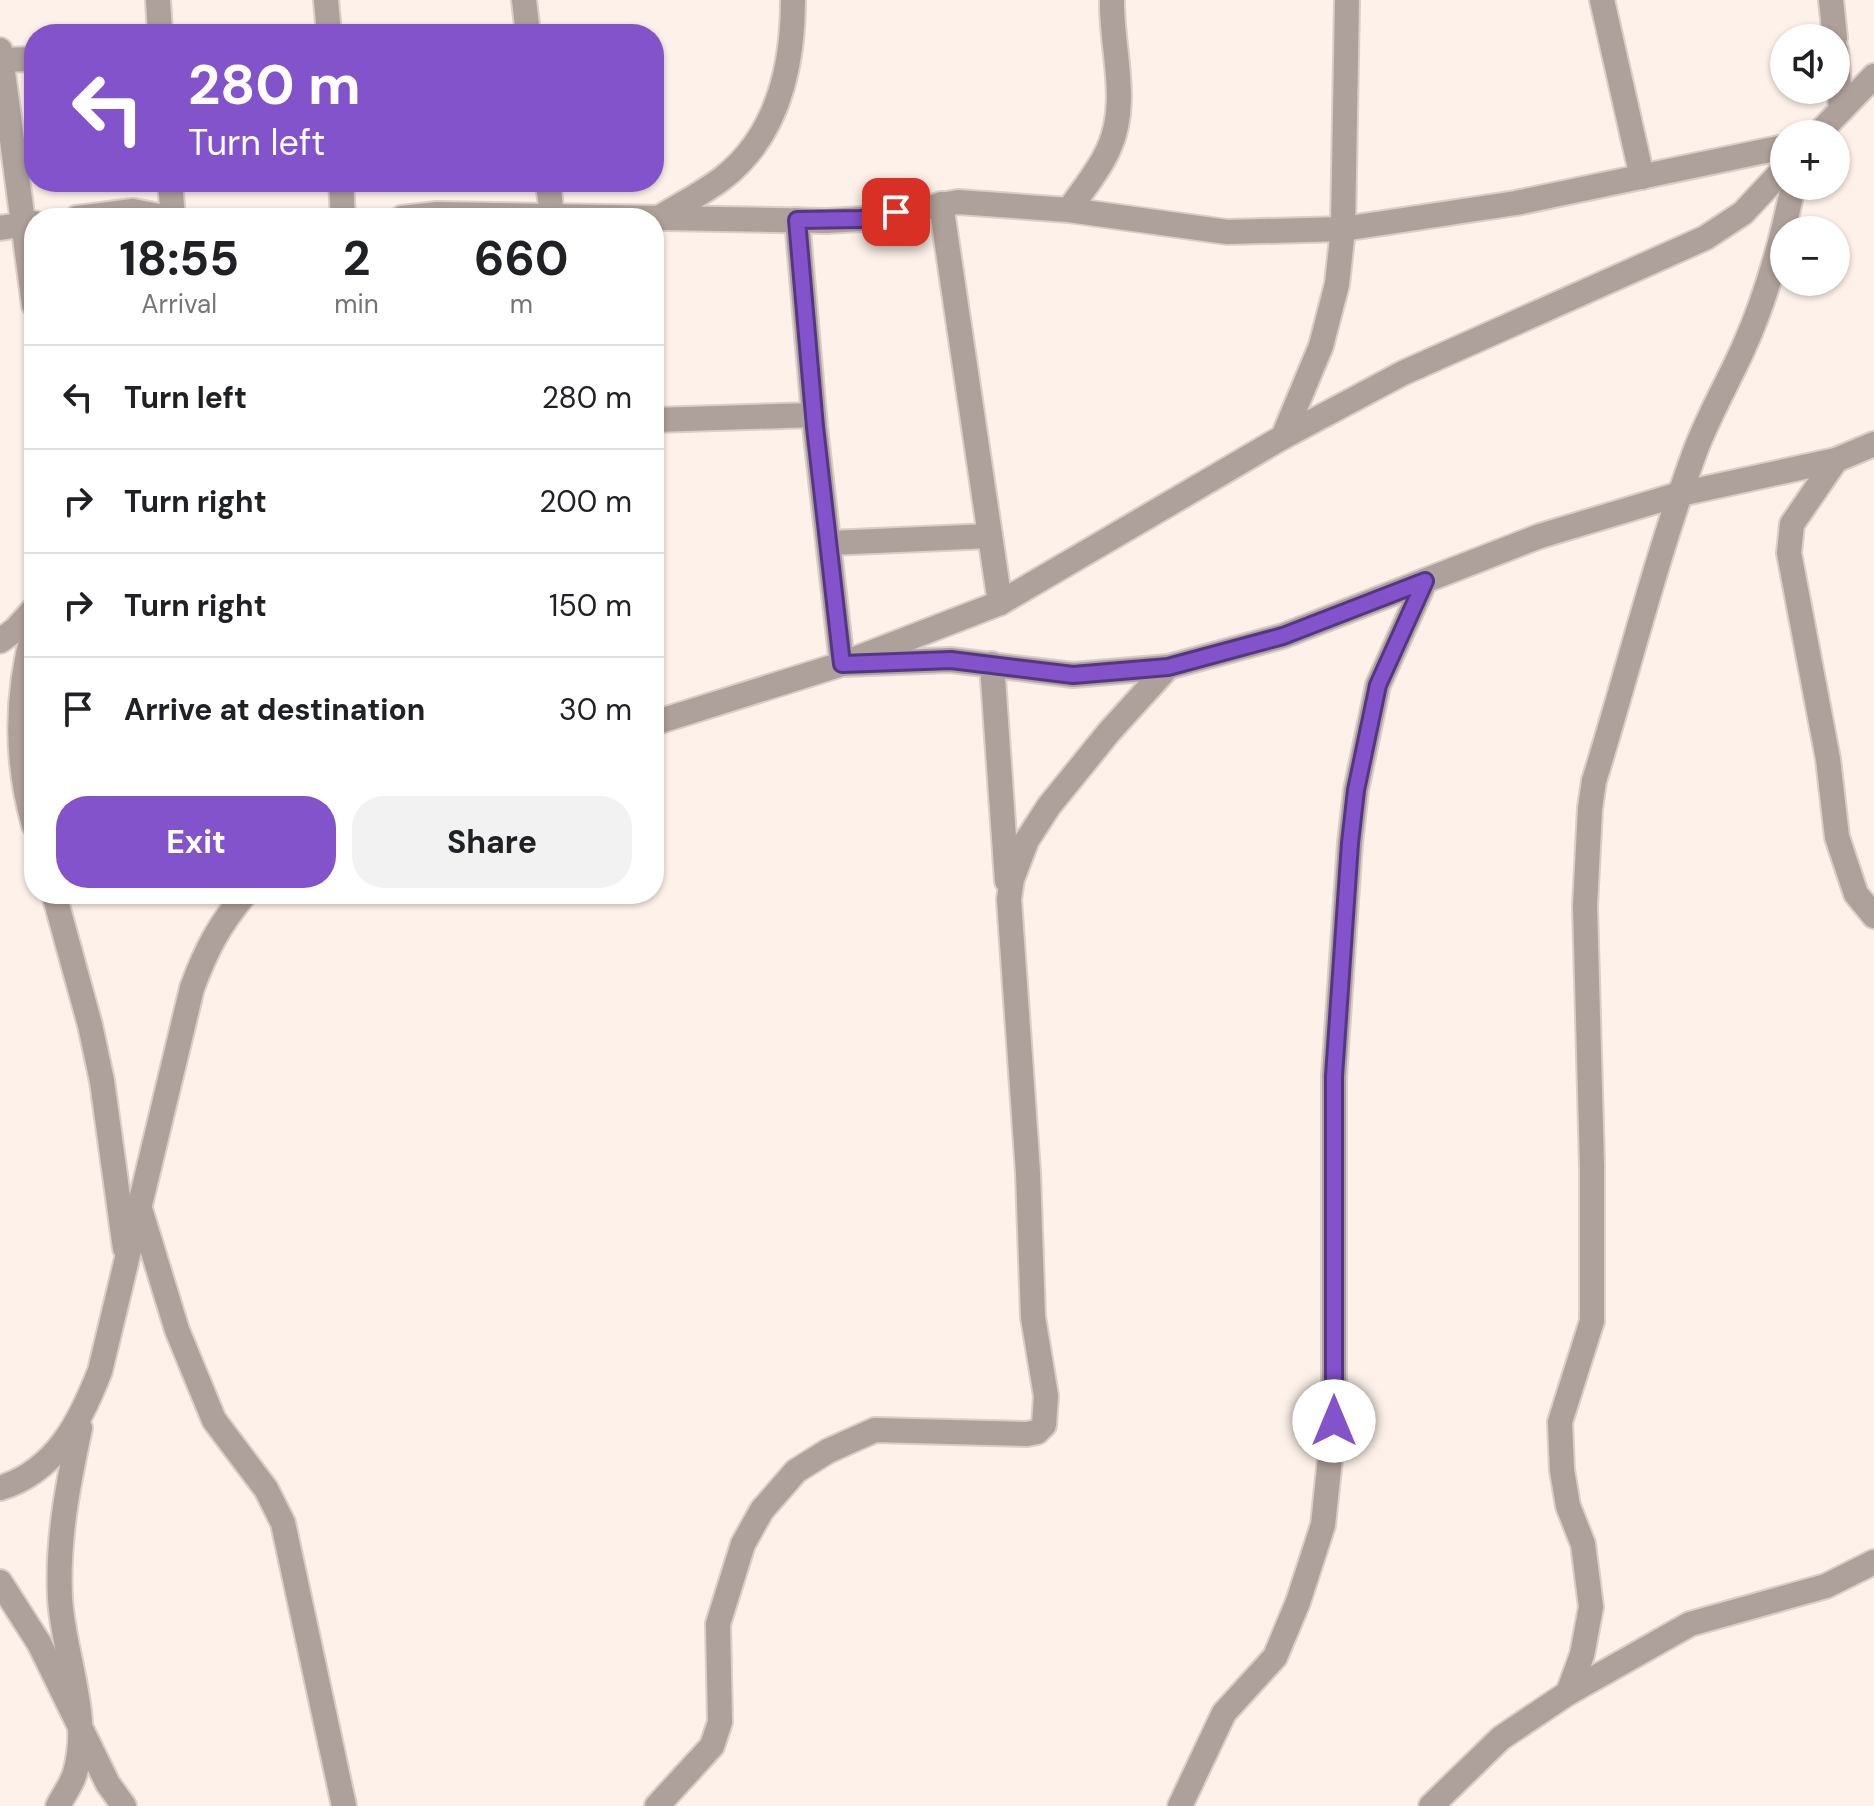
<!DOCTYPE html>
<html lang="en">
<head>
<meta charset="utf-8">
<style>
  :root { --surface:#fff; --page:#f2f2f2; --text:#202124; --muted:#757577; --line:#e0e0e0; --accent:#8353cc }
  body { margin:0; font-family:"DM Sans",sans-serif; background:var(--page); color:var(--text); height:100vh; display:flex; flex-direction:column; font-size:30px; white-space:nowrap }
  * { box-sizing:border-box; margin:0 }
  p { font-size:26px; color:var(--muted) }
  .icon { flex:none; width:44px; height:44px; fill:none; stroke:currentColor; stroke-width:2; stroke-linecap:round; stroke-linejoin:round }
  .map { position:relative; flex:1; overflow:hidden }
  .panel { position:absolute; left:24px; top:208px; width:640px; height:696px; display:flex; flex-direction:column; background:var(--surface); border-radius:32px; box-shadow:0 2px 6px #0004 }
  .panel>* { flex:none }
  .banner { position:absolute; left:24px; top:24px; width:640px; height:168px; border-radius:32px; box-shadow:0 2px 6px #0004; background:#8353cc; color:#fff; overflow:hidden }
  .buttons { position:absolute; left:1770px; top:24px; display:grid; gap:16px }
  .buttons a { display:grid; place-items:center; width:80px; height:80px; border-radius:50%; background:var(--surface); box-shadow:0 2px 6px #0004; font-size:40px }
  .pin { position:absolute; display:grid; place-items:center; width:68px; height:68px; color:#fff; margin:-34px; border-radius:16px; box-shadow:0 4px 12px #0006 }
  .me { position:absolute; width:88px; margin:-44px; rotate:0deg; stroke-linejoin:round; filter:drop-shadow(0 0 6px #0008) }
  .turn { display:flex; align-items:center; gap:28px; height:168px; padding:0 32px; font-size:36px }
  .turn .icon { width:104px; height:104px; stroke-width:2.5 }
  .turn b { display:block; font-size:56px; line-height:68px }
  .eta { display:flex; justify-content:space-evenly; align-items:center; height:136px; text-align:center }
  .eta b { font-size:48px; font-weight:700; line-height:56px }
  .cta { display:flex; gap:16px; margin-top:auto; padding:16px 32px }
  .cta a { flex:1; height:92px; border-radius:32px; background:var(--accent); color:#fff; font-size:32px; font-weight:700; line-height:92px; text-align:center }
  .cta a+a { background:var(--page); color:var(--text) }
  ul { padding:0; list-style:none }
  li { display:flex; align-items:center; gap:24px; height:104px; padding:0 32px; border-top:2px solid var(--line) }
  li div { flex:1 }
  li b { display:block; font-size:30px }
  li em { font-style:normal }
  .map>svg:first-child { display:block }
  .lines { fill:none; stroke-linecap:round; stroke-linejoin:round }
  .minor-casing { stroke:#dacec7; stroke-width:28 }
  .minor { stroke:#aea09a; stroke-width:24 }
  .route-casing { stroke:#553685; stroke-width:20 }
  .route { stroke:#8353cc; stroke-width:14 }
</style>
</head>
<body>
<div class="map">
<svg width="1874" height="1806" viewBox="0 0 1874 1806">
  <rect width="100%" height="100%" fill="#fdf1ea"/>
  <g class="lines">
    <g class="minor-casing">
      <g id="minor">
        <path d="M158 0 160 34"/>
        <path d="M326 0 329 34"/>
        <path d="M524 0 528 34"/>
        <path d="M1602 0 1642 177"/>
        <path d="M1831 0 1835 38"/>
        <path d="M0 50 34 305"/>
        <path d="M1836 50 1841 110"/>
        <path d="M1 60 34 59"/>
        <path d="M1818 134 1874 76"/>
        <path d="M170 182 173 218"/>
        <path d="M341 182 343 218"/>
        <path d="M548 182 552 216"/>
        <path d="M941 204 1000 603"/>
        <path d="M1069 210C1082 190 1100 170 1109 148 1130 102 1111 48 1112 0"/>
        <path d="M77 218 133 211 169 218"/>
        <path d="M402 218 437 214 827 221 861 219 958 202 1069 210 1227 232 1343 229 1516 203 1784 147"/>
        <path d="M659 218C680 205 703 193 723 178 778 135 793 66 793 0"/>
        <path d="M797 220 815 427 842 664 951 660 1073 675 1168 667 1283 636 1540 536 1680 494 1836 460 1874 444"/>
        <path d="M0 228 34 223"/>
        <path d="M654 420 814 415"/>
        <path d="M1283 437 1321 346 1337 284 1343 229 1347 0"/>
        <path d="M1836 460 1792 524 1789 553 1828 759 1837 837 1856 894 1874 916"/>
        <path d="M829 543 990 536"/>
        <path d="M34 629C16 695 15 759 34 825"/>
        <path d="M0 641 15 630 34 609"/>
        <path d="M992 664 1007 881"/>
        <path d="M654 723 842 664 1000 603 1283 437 1403 373 1705 238 1743 213 1784 169"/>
        <path d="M54 894 90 1025 102 1081 125 1248"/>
        <path d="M140 1209 177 1330 214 1420 266 1489 283 1523 344 1806"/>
        <path d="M0 1488C56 1471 80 1422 100 1371L192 988C206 950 219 925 245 894"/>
        <path d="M0 1582 39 1643 108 1784 124 1806"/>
        <path d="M1568 1693 1582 1655 1591 1607 1583 1544 1568 1506 1562 1470 1560 1422 1592 1321V1165L1585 906 1590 808 1594 781C1628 671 1656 557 1696 449 1709 415 1728 382 1743 349 1766 298 1782 241 1793 186"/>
        <path d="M58 1806C63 1796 72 1784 75 1773 92 1716 63 1655 60 1598 57 1540 68 1484 80 1428"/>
        <path d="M657 1806 712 1746 720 1722 718 1624 743 1544 762 1510 796 1471 828 1451 875 1430 1027 1434 1037 1432 1044 1425 1046 1396 1033 1317 1028 1173 1009 899 1012 879 1027 840 1049 806 1109 732 1168 667"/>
        <path d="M1180 1806 1224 1713 1275 1657 1298 1602 1323 1525 1334 1421V1076L1350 843 1356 790 1378 685 1425 581"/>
        <path d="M1431 1806 1501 1738 1568 1693 1690 1624 1826 1586 1874 1562"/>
      </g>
    </g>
    <use href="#minor" class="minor"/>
  </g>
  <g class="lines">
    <g class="route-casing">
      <path id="route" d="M896 212 861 219 797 220 815 427 842 664 951 660 1073 675 1168 667 1283 636 1425 581 1378 685 1356 790 1350 843 1334 1076V1421"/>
    </g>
    <use href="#route" class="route"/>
  </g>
</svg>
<div class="buttons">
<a><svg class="icon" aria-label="sound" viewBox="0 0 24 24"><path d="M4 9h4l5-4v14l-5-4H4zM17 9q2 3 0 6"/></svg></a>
<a>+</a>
<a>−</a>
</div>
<div class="pin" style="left:896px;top:212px;background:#d93025"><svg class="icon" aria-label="arrive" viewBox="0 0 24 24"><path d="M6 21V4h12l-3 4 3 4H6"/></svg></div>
<svg class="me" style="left:1334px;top:1421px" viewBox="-20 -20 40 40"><circle r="19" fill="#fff"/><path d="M0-13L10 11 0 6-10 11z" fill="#8353cc"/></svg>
<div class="banner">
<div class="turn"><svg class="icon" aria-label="left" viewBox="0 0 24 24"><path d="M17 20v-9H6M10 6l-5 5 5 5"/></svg><div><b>280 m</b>Turn left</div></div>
</div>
<section class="panel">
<div class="eta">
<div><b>18:55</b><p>Arrival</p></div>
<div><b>2</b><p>min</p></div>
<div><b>660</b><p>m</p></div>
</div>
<ul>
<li><svg class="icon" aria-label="left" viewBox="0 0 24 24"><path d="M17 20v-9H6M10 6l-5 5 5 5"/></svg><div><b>Turn left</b></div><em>280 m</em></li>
<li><svg class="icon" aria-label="right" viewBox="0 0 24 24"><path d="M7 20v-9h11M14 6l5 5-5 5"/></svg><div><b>Turn right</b></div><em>200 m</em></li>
<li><svg class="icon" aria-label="right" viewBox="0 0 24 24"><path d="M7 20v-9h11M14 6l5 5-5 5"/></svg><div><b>Turn right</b></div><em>150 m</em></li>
<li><svg class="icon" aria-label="arrive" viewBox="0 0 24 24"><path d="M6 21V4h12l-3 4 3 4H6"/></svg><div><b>Arrive at destination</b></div><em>30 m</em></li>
</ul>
<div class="cta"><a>Exit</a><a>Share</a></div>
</section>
</div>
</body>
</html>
